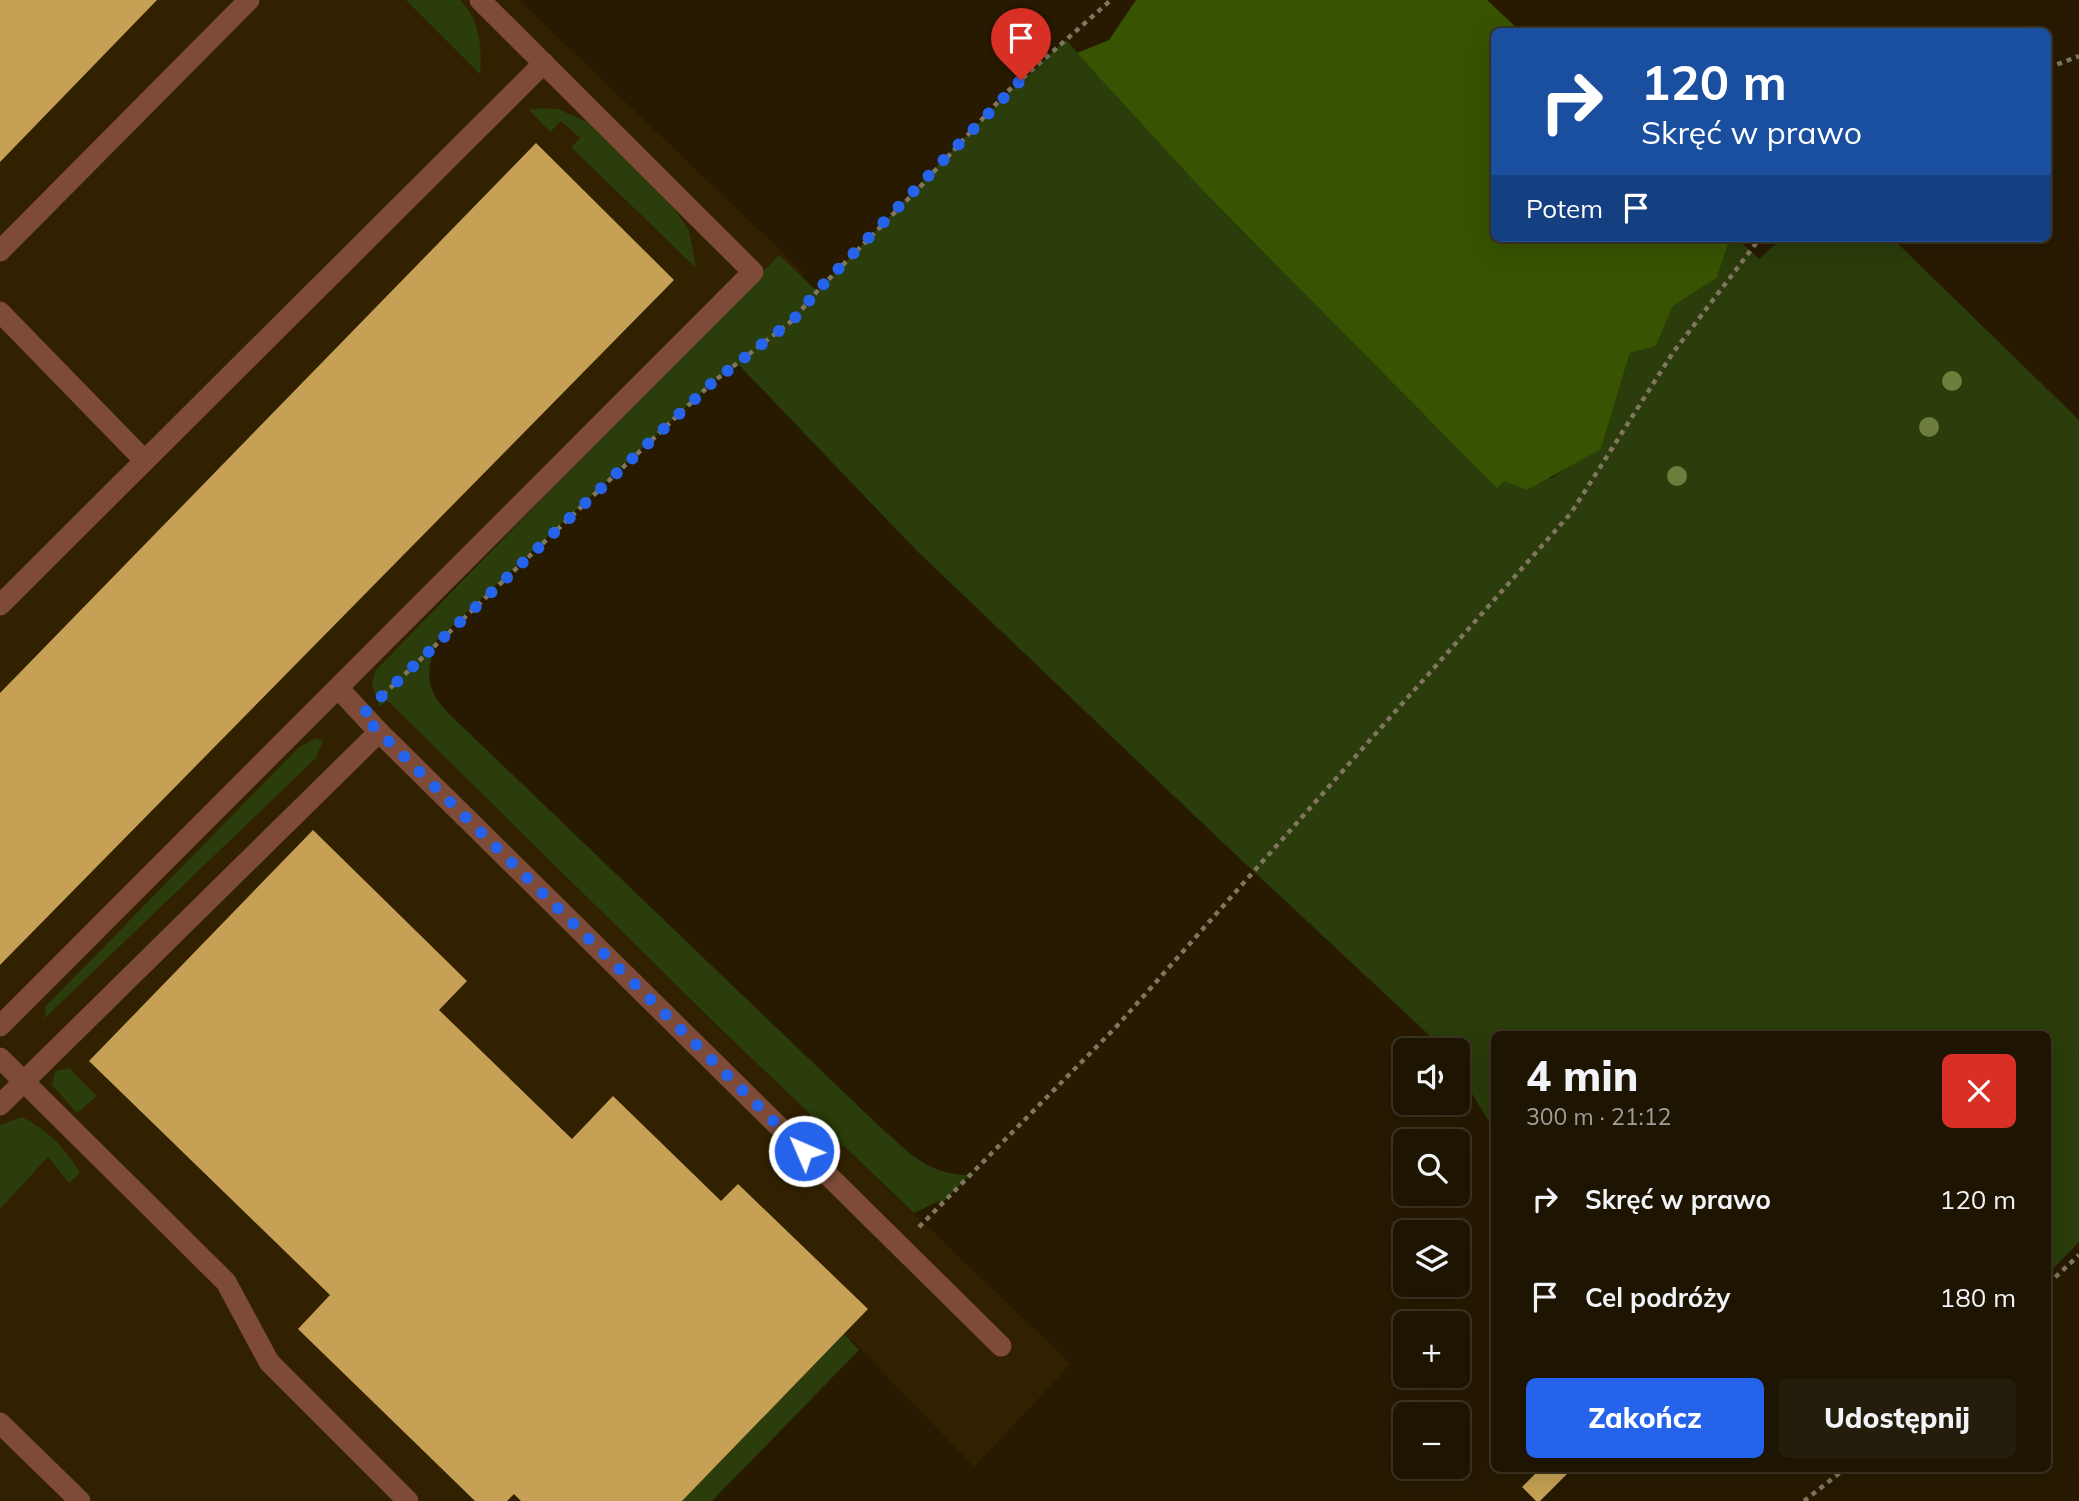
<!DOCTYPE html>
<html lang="pl">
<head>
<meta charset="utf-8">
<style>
  :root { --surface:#1d1401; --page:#251d0b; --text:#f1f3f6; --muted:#a09e99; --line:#3b3323; --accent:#2563eb }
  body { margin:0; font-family:Mulish,sans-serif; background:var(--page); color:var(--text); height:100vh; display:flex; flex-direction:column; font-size:26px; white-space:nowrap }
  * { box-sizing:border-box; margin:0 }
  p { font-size:23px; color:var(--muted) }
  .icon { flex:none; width:38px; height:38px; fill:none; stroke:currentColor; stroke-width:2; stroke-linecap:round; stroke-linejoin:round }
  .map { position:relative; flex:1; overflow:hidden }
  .side { position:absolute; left:1491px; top:1031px; width:560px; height:441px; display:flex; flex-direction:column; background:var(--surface); border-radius:10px; box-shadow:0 7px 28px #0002,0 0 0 2px var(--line) }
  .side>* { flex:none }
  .top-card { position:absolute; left:1491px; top:28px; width:560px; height:214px; border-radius:10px; box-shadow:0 7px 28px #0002,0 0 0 2px var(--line); background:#1a4fa0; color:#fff; overflow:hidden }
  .tools { position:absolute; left:1393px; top:1038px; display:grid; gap:14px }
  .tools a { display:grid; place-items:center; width:77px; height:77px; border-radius:10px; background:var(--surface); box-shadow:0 7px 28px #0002,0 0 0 2px var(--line); font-size:35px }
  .pin { position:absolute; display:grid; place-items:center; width:60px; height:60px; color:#fff; margin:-72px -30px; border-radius:50% 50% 50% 0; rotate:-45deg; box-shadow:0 0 7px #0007 }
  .pin .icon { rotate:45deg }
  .me { position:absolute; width:77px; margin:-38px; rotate:315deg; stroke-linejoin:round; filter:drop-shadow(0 0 5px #0008) }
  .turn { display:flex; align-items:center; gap:24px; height:147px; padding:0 35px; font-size:32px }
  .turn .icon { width:91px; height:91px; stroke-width:2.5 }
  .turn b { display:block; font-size:49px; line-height:60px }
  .then { display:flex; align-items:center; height:66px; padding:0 35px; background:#0003; gap:14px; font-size:26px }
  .round { display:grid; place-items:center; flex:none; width:74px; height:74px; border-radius:10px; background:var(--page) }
  .head { display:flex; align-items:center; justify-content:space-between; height:119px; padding:0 35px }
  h1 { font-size:42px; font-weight:800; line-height:52px }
  .action { display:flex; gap:14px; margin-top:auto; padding:14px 35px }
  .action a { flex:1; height:80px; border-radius:10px; background:var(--accent); color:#fff; font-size:28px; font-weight:800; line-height:80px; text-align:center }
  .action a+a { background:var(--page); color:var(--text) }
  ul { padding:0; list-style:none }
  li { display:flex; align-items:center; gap:21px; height:98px; padding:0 35px }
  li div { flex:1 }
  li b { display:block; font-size:26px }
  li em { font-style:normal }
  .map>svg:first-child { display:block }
  .built { fill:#312100 }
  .green { fill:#2a3d0a }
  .forest { fill:#385302 }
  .building { fill:#c6a155 }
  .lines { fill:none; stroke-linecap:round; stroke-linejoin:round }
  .path { stroke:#807660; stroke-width:4.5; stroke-dasharray:5 5; stroke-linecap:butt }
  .minor { stroke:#7d4b38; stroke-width:21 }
  .tree { fill:#6c7d3c }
  .route { stroke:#2563eb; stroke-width:12; stroke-dasharray:0 21.6 }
</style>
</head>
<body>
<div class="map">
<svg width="2079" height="1501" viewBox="0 0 2079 1501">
  <rect width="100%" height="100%" fill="#271a01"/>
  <path class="built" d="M0 0H519L804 273 378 690 725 1033 1071 1364 974 1467 851 1339 695 1501H0Z"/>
  <g class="green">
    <path d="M406 0H460C480 20 482 47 480 74Z"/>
    <path d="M1066 40 1205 193 1497 487 1504 481 1552 478 1571 464 1601 449 1630 353 1656 346 1673 306 1717 278 1730 238H1736L1759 259 1782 238H1892L2079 420V1242L2048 1274V1034H1494V1130L1458 1071V1050H1445L1218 838 916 550 738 364 713 382 437 640C419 688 434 700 468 732L877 1124C908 1151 926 1175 970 1175L942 1203 939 1201 914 1213 725 1033 387 700 380 707 372 686 375 671 779 255 817 291C900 208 977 118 1066 40Z"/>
    <path d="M542 108 558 109 587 122 676 211 689 231 696 268 571 147 580 138 561 121 550 132 529 110Z"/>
    <path d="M315 738 323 741 316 758 44 1019 46 1006 298 748Z"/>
    <path d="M69 1068 97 1096 77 1113 52 1085 55 1071Z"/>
    <path d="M22 1117C47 1130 66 1148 80 1173L69 1183 48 1157 0 1209V1125Z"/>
    <path d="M844 1334 859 1350 712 1501H682Z"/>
  </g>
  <path class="forest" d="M1136 0H1487L1520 31 1494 32V238H1730L1717 278 1673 306 1656 346 1630 353 1601 449 1527 490 1504 481 1497 488 1205 193 1077 53 1109 40Z"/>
  <g class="building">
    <path d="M0 0H157L0 162Z"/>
    <path d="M536 143 674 280 0 965V693Z"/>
    <path d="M313 830 467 981 439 1010 572 1139 613 1096 721 1201 738 1184 868 1309 682 1501H521L514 1494 507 1501H475L298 1329 330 1295 89 1061Z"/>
    <path d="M1541 1468H1573L1540 1501H1536L1522 1487Z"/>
  </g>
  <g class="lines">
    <g class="path">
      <path d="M2048 68 2079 56"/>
      <path d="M383 695 713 382 793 320 819 289 920 187 1007 92 1111 0"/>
      <path d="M919 1227 1117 1026 1571 513 1672 354 1760 238"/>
      <path d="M2048 1284 2079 1255"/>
      <path d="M1804 1501 1846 1468"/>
    </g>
    <g class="minor">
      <path d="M0 251 249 0"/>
      <path d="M0 312 144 460"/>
      <path d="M0 605 544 63"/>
      <path d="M339 689 379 732"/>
      <path d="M0 1026 753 272 480 0"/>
      <path d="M0 1058 226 1282 269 1362 408 1501"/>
      <path d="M0 1105 379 732 1001 1346"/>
      <path d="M0 1423 80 1501"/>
    </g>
  </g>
  <g class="tree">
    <circle cx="1952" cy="381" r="10"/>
    <circle cx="1929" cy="427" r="10"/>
    <circle cx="1677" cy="476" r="10"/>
  </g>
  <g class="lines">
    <path class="route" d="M804 1151 362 715 713 382 793 320 819 289 1021 80"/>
  </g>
</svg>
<div class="tools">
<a><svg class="icon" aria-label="sound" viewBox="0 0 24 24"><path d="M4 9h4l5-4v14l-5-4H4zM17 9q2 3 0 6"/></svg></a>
<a><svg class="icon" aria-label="search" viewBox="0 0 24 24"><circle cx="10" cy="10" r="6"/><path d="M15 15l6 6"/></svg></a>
<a><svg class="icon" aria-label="layers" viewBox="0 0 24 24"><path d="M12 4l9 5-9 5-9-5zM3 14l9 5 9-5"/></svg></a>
<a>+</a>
<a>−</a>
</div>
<div class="pin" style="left:1021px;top:80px;background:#d93025"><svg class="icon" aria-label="arrive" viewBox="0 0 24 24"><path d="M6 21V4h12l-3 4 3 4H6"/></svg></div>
<svg class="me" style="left:804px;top:1151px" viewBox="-20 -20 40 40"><circle r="17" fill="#2563eb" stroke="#fff" stroke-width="3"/><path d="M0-11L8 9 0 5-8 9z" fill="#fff"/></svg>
<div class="top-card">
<div class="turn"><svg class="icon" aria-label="right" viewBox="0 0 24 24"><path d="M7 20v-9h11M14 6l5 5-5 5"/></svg><div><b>120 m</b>Skręć w prawo</div></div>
<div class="then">Potem<svg class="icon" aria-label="arrive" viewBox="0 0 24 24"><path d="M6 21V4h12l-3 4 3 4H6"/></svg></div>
</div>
<section class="side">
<div class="head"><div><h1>4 min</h1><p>300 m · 21:12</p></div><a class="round" style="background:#d93025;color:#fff"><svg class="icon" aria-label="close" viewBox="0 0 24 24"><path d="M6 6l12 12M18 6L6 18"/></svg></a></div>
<ul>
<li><svg class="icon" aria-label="right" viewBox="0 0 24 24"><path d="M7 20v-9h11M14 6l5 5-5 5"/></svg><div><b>Skręć w prawo</b></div><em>120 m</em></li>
<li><svg class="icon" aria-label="arrive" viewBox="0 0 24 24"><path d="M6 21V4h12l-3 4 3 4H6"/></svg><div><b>Cel podróży</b></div><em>180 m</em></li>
</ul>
<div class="action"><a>Zakończ</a><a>Udostępnij</a></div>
</section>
</div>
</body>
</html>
